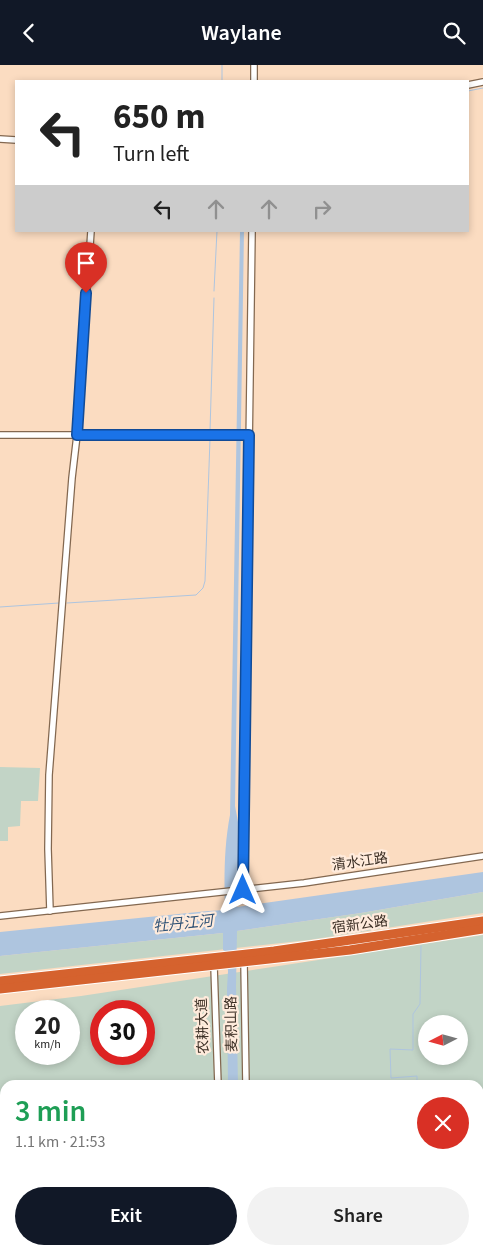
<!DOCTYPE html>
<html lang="en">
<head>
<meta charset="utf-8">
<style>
  :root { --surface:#fff; --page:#f2f2f2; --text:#222; --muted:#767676; --accent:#111827 }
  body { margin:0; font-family:"Source Sans 3","Noto Sans SC",sans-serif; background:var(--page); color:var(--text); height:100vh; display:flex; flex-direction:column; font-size:19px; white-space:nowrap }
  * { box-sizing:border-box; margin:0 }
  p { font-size:16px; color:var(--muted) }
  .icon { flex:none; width:28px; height:28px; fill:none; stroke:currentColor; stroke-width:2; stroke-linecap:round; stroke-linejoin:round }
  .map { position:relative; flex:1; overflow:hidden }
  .sheet { position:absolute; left:0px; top:1015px; width:484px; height:175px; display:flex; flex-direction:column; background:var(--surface); border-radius:15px 15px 0 0; box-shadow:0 2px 8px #0003 }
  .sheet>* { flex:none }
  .top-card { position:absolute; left:15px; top:15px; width:454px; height:152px; border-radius:0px; box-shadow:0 2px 8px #0003; background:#fff; color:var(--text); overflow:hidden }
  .needle { width:32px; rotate:264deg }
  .fabs { position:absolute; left:418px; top:950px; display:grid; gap:10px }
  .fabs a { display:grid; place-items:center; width:50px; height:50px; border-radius:50%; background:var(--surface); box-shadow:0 2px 8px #0003; font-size:25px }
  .speed { position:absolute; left:15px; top:935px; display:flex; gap:10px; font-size:25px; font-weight:700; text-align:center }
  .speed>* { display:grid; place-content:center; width:65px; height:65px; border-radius:50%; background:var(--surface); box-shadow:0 2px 8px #0003; line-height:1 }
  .speed small { font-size:12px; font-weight:400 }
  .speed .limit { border:8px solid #d22; background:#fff; color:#111 }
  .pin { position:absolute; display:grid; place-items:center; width:42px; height:42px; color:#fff; margin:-51px -21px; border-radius:50% 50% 50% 0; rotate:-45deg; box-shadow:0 0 5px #0007 }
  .pin .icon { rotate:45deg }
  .me { position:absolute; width:55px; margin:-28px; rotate:0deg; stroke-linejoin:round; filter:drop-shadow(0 0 4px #0008) }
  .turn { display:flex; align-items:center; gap:18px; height:105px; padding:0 15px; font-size:22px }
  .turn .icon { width:65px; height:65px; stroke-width:2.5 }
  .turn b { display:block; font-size:35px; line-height:42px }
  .lanes { display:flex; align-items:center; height:48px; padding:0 15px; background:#0003; justify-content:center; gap:25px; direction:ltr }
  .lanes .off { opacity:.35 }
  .round { display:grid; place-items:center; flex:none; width:52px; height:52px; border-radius:26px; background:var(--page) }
  .overview { display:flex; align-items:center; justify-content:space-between; height:85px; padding:0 15px }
  h1 { font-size:30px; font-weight:600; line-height:38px; color:#1e9e55 }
  .cta { display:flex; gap:10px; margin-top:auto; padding:10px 15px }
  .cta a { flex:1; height:58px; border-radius:30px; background:var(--accent); color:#fff; font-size:20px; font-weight:600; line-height:58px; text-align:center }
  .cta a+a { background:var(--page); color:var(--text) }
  header { display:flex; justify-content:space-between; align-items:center; height:65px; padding:0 15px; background:var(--accent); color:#fff; font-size:22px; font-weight:600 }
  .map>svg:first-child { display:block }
  .green { fill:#c2d4c6; fill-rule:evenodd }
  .water { fill:#aec5df }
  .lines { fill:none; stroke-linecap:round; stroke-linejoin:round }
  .stream { stroke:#aec5df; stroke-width:1 }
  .minor-casing { stroke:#836850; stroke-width:8 }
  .highway-casing { stroke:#fff; stroke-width:11 }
  .minor { stroke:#fff; stroke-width:5.5 }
  .highway { stroke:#d5622e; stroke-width:9 }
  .route-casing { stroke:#114b97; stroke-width:12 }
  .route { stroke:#1a73e8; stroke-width:9 }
  .labels { text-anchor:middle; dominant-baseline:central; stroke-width:4.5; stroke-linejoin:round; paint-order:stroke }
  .street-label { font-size:14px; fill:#3a2d23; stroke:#ffebdc }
  .water-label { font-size:15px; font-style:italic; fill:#2e5175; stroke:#ffebdc }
</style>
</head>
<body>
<header><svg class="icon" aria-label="back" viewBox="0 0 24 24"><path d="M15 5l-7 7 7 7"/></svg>Waylane<svg class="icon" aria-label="search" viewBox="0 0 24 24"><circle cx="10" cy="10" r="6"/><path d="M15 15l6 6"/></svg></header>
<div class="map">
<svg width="483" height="1190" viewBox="0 0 483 1190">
  <rect width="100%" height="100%" fill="#fbdcc1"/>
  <g class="green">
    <path d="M0 702 40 703 38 736H21L20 761 8 762V776H0Z"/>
    <path d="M483 827V848L309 875 0 909V891L223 868 361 848Z"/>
    <path d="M483 870V1190H0V941L81 931ZM26 946H69V989H26ZM101 946H144V989H101ZM426 959H459V991H426ZM5 1020H479V1185H5Z"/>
  </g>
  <g class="water">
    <path d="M240 166H244L235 741 238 757 237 842 483 807V827L361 848 237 866 236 921 238 1020H228L227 923 228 907 227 887 223 885V868L0 891V867L208 846 225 845C224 814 224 781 230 750Z"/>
    <rect x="314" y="1185" width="32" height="5"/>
  </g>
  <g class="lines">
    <g class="stream">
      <path d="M222 16V0"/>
      <path d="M468 26 483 23"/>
      <path d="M214 226 217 166"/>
      <path d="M210 366 214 233"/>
      <path d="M67 538 196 530 203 523 205 516 210 374"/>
      <path d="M0 542 59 538"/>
      <path d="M417 1020V1011L391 1013 390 984 413 985V949L420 939 421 881"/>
      <path d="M421 1185V1190"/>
    </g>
    <g class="minor-casing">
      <g id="minor">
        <path d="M254 16V0"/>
        <path d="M468 20 483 17"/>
        <path d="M0 74 16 75"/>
        <path d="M0 370H249"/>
        <path d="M243 825 252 166"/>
        <path d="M50 846 48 784 49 710 72 413 77 370 91 166"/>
        <path d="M0 851 304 818 483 791"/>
        <path d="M244 897 246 1020"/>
        <path d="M214 901 218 1020"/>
        <path d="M222 1185V1190"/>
        <path d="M250 1185V1190"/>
      </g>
    </g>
    <g class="highway-casing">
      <g id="highway">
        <path d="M0 916 274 886 483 856"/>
        <path d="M0 924 350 885 483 864"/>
      </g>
    </g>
    <use href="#minor" class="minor"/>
    <use href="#highway" class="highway"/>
  </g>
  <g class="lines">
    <g class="route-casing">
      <path id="route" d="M86 228 77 370H249L243 825"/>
    </g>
    <use href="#route" class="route"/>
  </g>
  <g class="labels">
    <g class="street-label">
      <text transform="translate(360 797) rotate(-8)">清水江路</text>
      <text transform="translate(360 860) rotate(-8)">宿新公路</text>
      <text transform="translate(232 959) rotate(-91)">麦积山路</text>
      <text transform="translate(203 961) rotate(-92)">农耕大道</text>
    </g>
    <g class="water-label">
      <text transform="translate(183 859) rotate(-6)">牡丹江河</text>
    </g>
  </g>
</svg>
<div class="fabs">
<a><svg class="needle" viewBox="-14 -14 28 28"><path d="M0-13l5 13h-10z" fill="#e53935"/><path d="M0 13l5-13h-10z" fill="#767676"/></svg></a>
</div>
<div class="speed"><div>20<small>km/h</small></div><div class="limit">30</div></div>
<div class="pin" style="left:86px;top:228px;background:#d93025"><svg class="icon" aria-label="arrive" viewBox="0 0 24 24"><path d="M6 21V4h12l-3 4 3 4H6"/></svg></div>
<svg class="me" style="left:243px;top:825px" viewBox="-20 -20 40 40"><path d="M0-17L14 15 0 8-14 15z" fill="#1a73e8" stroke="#fff" stroke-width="4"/></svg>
<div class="top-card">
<div class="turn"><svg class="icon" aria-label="left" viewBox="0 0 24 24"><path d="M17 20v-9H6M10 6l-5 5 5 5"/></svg><div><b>650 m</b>Turn left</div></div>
<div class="lanes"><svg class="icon" aria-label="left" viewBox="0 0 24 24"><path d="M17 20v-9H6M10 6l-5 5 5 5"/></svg><svg class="icon off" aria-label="ahead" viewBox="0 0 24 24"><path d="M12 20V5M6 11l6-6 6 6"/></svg><svg class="icon off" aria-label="ahead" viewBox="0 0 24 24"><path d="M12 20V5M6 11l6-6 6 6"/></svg><svg class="icon off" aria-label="right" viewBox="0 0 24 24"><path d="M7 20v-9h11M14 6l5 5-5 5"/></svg></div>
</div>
<section class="sheet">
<div class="overview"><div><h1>3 min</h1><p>1.1 km · 21:53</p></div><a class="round" style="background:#d93025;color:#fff"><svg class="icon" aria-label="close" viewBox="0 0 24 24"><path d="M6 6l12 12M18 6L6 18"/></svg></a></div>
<div class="cta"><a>Exit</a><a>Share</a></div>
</section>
</div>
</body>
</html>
